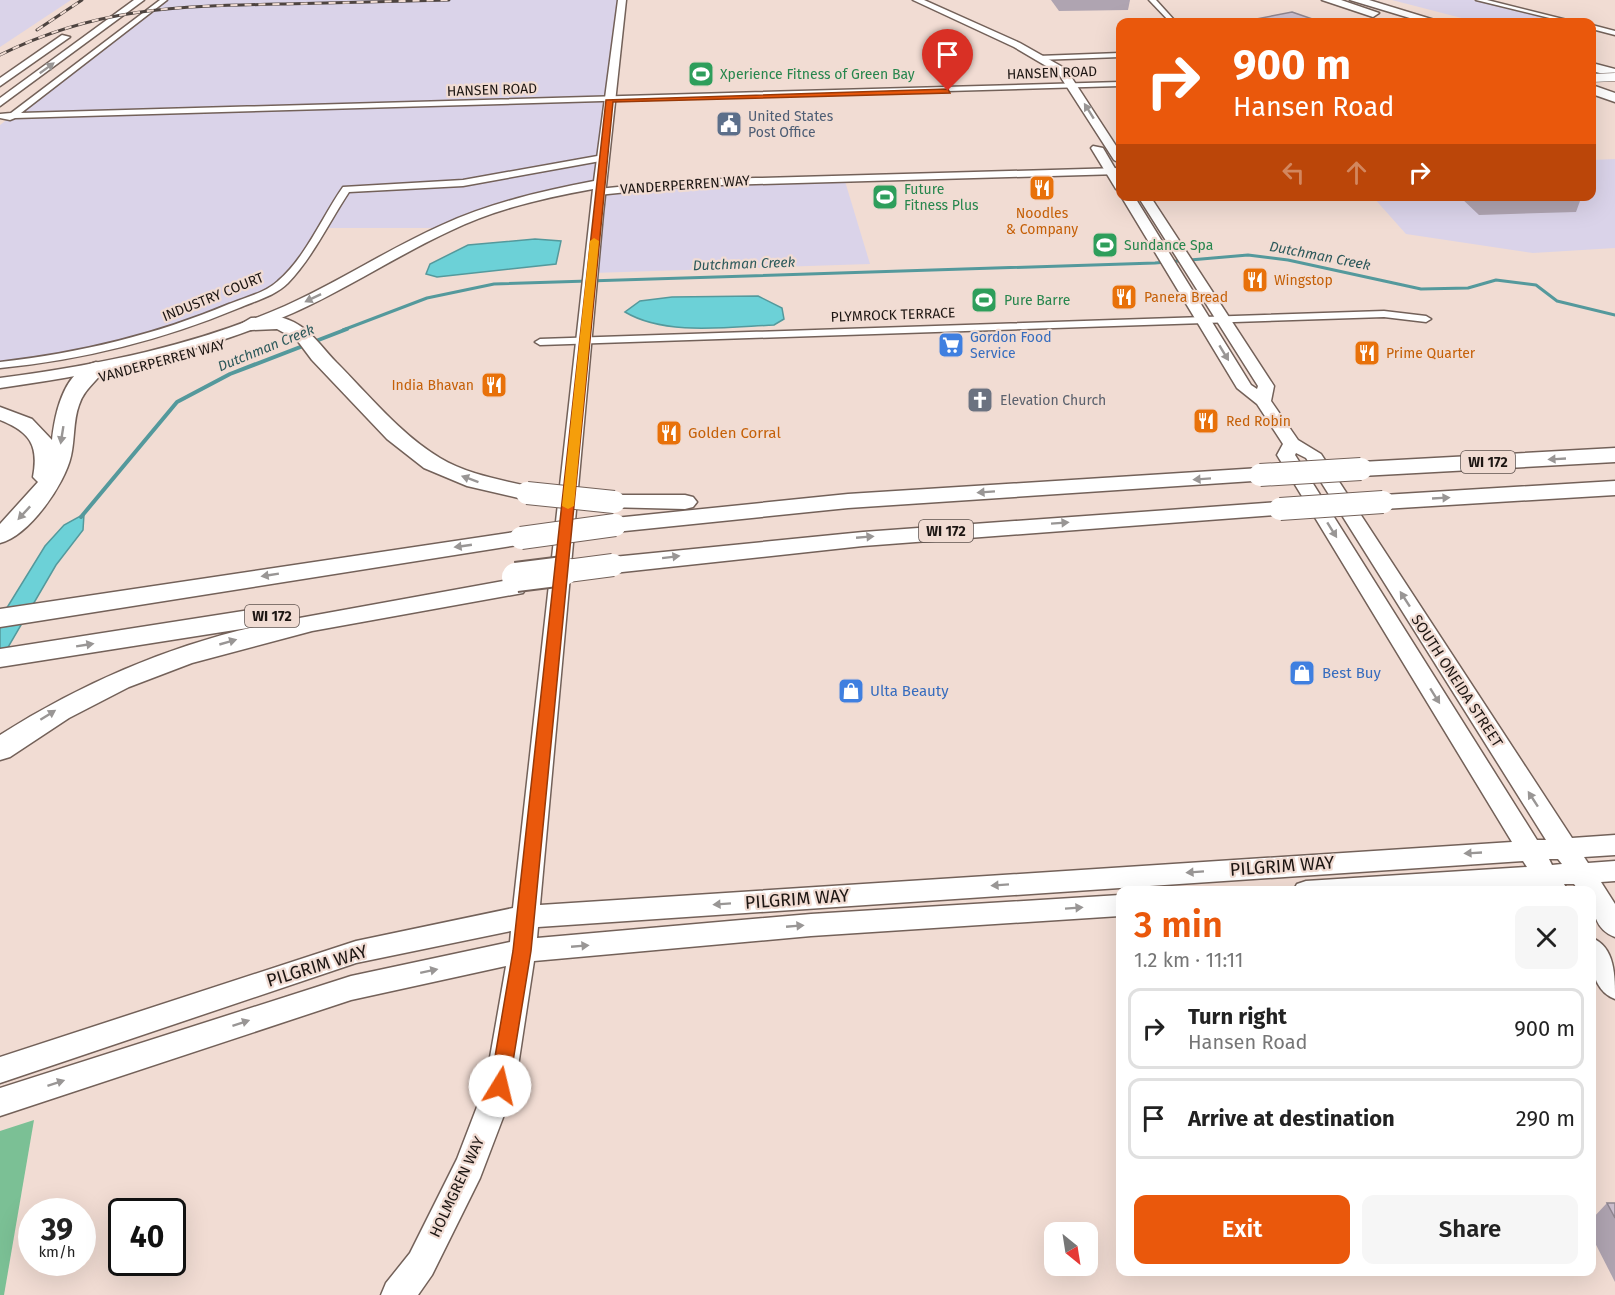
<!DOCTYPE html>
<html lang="en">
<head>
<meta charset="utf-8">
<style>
  :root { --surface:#fff; --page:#f6f6f6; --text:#222; --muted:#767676; --line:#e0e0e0; --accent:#ea580c }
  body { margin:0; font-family:"Fira Sans",sans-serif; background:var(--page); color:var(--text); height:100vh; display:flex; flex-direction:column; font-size:22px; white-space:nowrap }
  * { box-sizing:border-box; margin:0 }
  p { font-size:20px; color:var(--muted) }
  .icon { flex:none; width:33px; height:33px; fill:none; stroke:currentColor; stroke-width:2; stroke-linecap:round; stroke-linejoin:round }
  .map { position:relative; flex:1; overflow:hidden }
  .sheet { position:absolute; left:1116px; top:886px; width:480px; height:390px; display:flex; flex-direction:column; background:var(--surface); border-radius:12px; box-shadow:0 6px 24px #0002 }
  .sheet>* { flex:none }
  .banner { position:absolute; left:1116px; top:18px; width:480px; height:183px; border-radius:12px; box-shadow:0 6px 24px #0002; background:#ea580c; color:#fff; overflow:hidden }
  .needle { width:39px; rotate:150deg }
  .tools { position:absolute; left:1044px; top:1222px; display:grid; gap:12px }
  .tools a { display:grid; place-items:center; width:54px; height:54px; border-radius:12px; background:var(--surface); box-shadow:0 6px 24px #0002; font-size:30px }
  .speed { position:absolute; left:18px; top:1198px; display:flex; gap:12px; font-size:30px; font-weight:700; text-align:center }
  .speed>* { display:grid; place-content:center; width:78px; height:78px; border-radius:50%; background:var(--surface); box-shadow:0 6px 24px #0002; line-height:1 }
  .speed small { font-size:15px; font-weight:400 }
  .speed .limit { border:3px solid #111; border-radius:9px; background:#fff; color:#111 }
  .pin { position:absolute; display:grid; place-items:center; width:51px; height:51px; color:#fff; margin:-62px -26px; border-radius:50% 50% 50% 0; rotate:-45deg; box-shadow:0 0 6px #0007 }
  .pin .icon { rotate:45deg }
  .me { position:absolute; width:66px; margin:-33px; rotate:9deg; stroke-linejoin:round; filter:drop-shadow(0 0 4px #0008) }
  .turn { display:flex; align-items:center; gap:21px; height:126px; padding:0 18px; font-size:27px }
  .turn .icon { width:78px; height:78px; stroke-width:2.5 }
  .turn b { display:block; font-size:42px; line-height:51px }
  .lanes { display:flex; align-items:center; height:57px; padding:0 18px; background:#0003; justify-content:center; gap:30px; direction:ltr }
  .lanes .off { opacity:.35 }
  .round { display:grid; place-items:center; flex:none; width:63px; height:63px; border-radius:12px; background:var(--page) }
  .overview { display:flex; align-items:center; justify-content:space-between; height:102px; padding:0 18px }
  h1 { font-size:36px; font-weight:600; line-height:45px; color:var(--accent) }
  .primary-button { display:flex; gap:12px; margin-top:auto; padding:12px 18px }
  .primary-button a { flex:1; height:69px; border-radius:12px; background:var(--accent); color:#fff; font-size:24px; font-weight:600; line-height:69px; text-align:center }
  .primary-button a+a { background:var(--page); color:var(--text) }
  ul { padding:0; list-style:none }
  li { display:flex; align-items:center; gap:18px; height:81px; margin:0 12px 9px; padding:0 6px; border:3px solid var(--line); border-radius:12px }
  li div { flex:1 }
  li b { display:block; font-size:22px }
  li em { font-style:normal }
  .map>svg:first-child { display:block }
  .industrial { fill:#dad3e9 }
  .forest { fill:#7bc095 }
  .water { fill:#6cd1d7; stroke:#54999c; stroke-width:1.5 }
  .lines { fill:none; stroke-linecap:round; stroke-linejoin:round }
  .stream-far1 { stroke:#54999c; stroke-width:3 }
  .stream { stroke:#54999c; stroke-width:4 }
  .street-casing { stroke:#736159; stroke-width:3 }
  .secondary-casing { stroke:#736159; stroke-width:3 }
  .highway-casing { stroke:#736159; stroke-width:3 }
  .street { fill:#fff; fill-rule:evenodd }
  .secondary { fill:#fff; fill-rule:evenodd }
  .highway { fill:#fff; fill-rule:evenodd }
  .rail-casing { stroke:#4e4440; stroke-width:3 }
  .rail { stroke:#f1dcd3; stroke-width:2; stroke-dasharray:7; stroke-linecap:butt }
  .street-bridge-casing { stroke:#736159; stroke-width:9; stroke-linecap:butt }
  .highway-bridge-far1-casing { stroke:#736159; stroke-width:24; stroke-linecap:butt }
  .highway-bridge-casing { stroke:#736159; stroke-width:32; stroke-linecap:butt }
  .street-bridge { stroke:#fff; stroke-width:8 }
  .highway-bridge-far1 { stroke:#fff; stroke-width:22 }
  .highway-bridge { stroke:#fff; stroke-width:28 }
  .wall { fill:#afa4b1 }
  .shaded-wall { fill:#8f8690 }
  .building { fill:#ccbfce; stroke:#8f8690; stroke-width:1.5 }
  .oneway { fill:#999695 }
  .route { fill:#ea580c; stroke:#983908; stroke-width:1.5 }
  .slow { fill:#f59e0b }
  .labels { text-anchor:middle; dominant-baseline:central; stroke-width:4.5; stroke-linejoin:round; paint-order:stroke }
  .far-street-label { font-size:14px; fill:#1d1613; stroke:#f1dcd3 }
  .far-leisure-label { font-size:14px; fill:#27864d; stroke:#f1dcd3; text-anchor:start }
  .far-service-label { font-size:14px; fill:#4e5e75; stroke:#f1dcd3; text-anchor:start }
  .far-food-label { font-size:14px; fill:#c56008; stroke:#f1dcd3; text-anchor:start }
  .far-water-label { font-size:14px; font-style:italic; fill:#2c595b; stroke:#f1dcd3 }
  .far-shop-label { font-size:14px; fill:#366cbe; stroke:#f1dcd3; text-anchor:start }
  .far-worship-label { font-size:14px; fill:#5b616d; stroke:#f1dcd3; text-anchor:start }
  .shield { fill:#f1dcd3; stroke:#5d514d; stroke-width:1.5 }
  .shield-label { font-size:14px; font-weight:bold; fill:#1d1613 }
  .food-label { font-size:15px; fill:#c56008; stroke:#f1dcd3; text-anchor:start }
  .shop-label { font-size:15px; fill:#366cbe; stroke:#f1dcd3; text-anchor:start }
  .street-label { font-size:15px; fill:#1d1613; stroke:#f1dcd3 }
  .near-street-label { font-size:18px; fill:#1d1613; stroke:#f1dcd3 }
</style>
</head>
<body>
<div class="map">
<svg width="1615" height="1295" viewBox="0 0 1615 1295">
  <rect width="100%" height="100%" fill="#f1dcd3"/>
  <g class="industrial">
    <path d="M0 0H71L0 47Z"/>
    <path d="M164 0H622L599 184 554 193 446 228H320L291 272 278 286 150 337 0 365V125Z"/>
    <path d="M1392 0H1473L1565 22H1477Z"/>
    <path d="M1615 159V248L1533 253 1406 234 1373 197 1592 196V160Z"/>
    <path d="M844 178 870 264 592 273 598 192 646 186Z"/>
  </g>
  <path class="forest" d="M34 1120 4 1295H0V1131Z"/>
  <g class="water">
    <path d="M535 239 561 241 556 264 437 277 426 274 430 264 468 245Z"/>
    <path d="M758 296 782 308 784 319 774 325C728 327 665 336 625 312L640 301 672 297Z"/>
    <path d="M84 514 83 530 56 565 0 661V619L45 546 64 525Z"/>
  </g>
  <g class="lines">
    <path class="stream-far1" d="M343 330 427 298 494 284 1155 263 1248 255 1288 260 1421 289 1468 288 1496 280 1536 285 1557 301 1615 315"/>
    <path class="stream" d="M81 517 177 402 230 374 347 329"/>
    <g class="street-casing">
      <g id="street">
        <path d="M160 0H167L21 113 1120 82V86L15 118 10 120 0 118V114L11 113Z"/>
        <path d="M1149 0H1156L1176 22H1170Z"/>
        <path d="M1476 0H1487L1575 22H1566Z"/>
        <path d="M1592 25 1615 31V35L1592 29Z"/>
        <path d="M1120 53V57L1038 60 1034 58 1038 56Z"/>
        <path d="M603 155 607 158 606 160 463 186 349 192C329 222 313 257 288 283 275 296 255 301 239 308 162 340 83 360 0 368V362C80 353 155 335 229 304 246 297 265 293 278 281 306 257 322 217 343 187L463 180Z"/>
        <path d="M1120 168V174L687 186 598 195 594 192 598 189 687 180Z"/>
        <path d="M1384 311 1426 316 1431 319 1426 322 1384 317 540 345 535 342 540 339Z"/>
      </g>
    </g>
    <g class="secondary-casing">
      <g id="secondary">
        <path d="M134 0H144L0 106V98Z"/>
        <path d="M618 0H626L603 214 540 905 1512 842 1277 455 1283 444 1257 404 1237 388 1121 196H1134L1251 385 1257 389 1258 386 1139 198 1150 196 1274 386 1271 401 1298 440 1321 454 1572 838 1615 835V855L1584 857 1588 863 1615 861V881L1601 882 1615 904V937C1595 930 1592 910 1592 891H1579L1574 884H1564L1568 891H1542L1539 886 1464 891H1293L1297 884 1306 881 1527 867 1523 861 538 927 537 938 811 914 1120 895V916L811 936 534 961 515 1086 480 1178 432 1275 418 1295H381L386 1283 410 1253 457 1159 485 1086 506 966 351 1000 0 1116V1088L351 976 510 942 511 931 356 963 0 1083V1057L356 941 513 908 593 189C544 198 495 209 450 231 396 256 347 289 293 313 200 354 101 374 0 388V378C98 365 194 346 285 306 339 282 388 249 442 225 490 203 542 191 594 181ZM1296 453 1306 458 1546 840H1537L1295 455ZM1549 859H1558L1562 864 1552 865Z"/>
        <path d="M913 0H924L1020 43 1066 69 1120 152V163L1114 160 1058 73 1014 47Z"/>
        <path d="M62 35 70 37 0 86V78Z"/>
        <path d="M1093 146 1103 148 1120 177V190L1116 189 1091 148Z"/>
        <path d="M1592 938C1615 947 1615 976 1615 999 1591 990 1590 960 1592 938Z"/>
      </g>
    </g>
    <g class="highway-casing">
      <g id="highway">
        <path d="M1322 0H1341L1379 13 1373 17Z"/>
        <path d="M1350 0H1369L1441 22H1423Z"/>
        <path d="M1592 63 1615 69V77L1592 71Z"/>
        <path d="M1592 85 1615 93V102L1592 94Z"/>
        <path d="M280 317C307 324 318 343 336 362 368 394 400 434 440 458 468 475 503 480 535 488L539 493 535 498 527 500 467 486 424 468 387 439 312 360 297 340 277 329 251 330 241 324 251 318Z"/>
        <path d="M96 362 103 364 106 368C97 381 84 389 79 405 73 421 75 439 71 456 65 484 29 536 0 543V524L38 482 33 477C39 445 30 432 0 420V407L32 419 52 440C55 413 64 370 96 362Z"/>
        <path d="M1615 448V462L1361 476 1353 474 1350 469 1353 464 1361 462Z"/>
        <path d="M1260 468 1268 470 1271 475 1268 480 848 508 615 532 606 530 603 525 606 520 615 518 848 494Z"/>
        <path d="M1615 481V495L1383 509 1375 507 1371 502 1375 497 1383 495Z"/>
        <path d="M614 495H685L693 497 697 502 693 507 685 509 606 507 602 502 606 497Z"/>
        <path d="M1280 502 1288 504 1292 509 1288 514 863 546 613 573 604 570 600 565 604 560 613 557 863 532Z"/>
        <path d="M521 531 530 533 533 538 530 543 0 627V609Z"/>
        <path d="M514 579 523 581 527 587 523 593 312 631 192 663 129 687 69 718 10 757 0 760V735C79 685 163 648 254 627L0 667V649L263 608 272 611 276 617 272 623Z"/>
      </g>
    </g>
    <use href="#street" class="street"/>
    <use href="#secondary" class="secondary"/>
    <use href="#highway" class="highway"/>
    <g class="rail-casing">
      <g id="rail">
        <path d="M37 30 82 0"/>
        <path d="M0 55C96 7 179 6 284 4 339 3 394 1 449 0"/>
      </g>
    </g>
    <use href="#rail" class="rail"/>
    <g class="street-bridge-casing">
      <path id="street-bridge" d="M1592 78 1615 77"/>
    </g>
    <g class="highway-bridge-far1-casing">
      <g id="highway-bridge-far1">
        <path d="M1260 475 1361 469"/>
        <path d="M527 493 614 502"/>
        <path d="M1280 509 1383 502"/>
        <path d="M521 538 615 525"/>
        <path d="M552 573 613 565"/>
      </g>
    </g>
    <g class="highway-bridge-casing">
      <path id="highway-bridge" d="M516 577 564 571"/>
    </g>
    <use href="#street-bridge" class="street-bridge"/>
    <use href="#highway-bridge-far1" class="highway-bridge-far1"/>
    <use href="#highway-bridge" class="highway-bridge"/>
  </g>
  <g class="wall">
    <path d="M1051 0H1130L1128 10 1059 11Z"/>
    <path d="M1459 196H1584L1583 201H1580L1576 212 1479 215Z"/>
    <path d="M1607 1203H1615V1282L1592 1237V1219Z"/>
  </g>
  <path class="shaded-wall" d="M1332 196H1359L1331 199Z"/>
  <g class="building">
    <path d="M1292 12 1321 22H1249L1246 21Z"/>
    <path d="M1607 1203H1615V1218Z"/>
  </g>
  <defs><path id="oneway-solid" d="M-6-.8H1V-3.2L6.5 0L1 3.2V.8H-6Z" transform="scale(1.5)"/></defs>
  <g class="oneway">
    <use href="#oneway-solid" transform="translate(47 68) rotate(-36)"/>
    <use href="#oneway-solid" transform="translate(1089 111) rotate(-122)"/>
    <use href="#oneway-solid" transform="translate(313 298) rotate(154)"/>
    <use href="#oneway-solid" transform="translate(1224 353) rotate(59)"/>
    <use href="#oneway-solid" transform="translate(62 435) rotate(99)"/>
    <use href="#oneway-solid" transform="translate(1557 459) rotate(177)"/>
    <use href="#oneway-solid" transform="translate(470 479) rotate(-160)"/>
    <use href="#oneway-solid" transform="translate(1202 479) rotate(176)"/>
    <use href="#oneway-solid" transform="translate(986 492) rotate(176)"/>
    <use href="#oneway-solid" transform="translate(1441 498) rotate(-3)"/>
    <use href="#oneway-solid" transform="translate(24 513) rotate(133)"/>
    <use href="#oneway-solid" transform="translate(1060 523) rotate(-4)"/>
    <use href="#oneway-solid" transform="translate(1332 530) rotate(58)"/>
    <use href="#oneway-solid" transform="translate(865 537) rotate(-5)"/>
    <use href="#oneway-solid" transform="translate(463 546) rotate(172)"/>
    <use href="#oneway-solid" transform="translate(671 557) rotate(-7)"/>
    <use href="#oneway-solid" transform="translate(270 575) rotate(171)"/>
    <use href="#oneway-solid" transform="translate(1405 599) rotate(-123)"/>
    <use href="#oneway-solid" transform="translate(228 642) rotate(-16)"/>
    <use href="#oneway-solid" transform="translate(85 645) rotate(-9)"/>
    <use href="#oneway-solid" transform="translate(1435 696) rotate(58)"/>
    <use href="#oneway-solid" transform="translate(48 715) rotate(-32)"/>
    <use href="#oneway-solid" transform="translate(1533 799) rotate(-123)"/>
    <use href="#oneway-solid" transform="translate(1473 853) rotate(177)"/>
    <use href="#oneway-solid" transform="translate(1195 872) rotate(176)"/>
    <use href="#oneway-solid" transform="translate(1000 885) rotate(176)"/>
    <use href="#oneway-solid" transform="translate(722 904) rotate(176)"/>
    <use href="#oneway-solid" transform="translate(1074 908) rotate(-4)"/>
    <use href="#oneway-solid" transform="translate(795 926) rotate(-5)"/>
    <use href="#oneway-solid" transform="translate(580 946) rotate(-5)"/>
    <use href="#oneway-solid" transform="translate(429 971) rotate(-12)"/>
    <use href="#oneway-solid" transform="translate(241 1023) rotate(-18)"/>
    <use href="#oneway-solid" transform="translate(56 1083) rotate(-18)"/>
  </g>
  <path class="route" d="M948 89 950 93 613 102 531 951 509 1086 506 1092 500 1095 493 1092 490 1086 513 951 606 100Z"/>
  <path class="slow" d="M594 238 599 241 574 506 568 509 562 506 590 241Z"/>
  <defs>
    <g id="stadium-square" transform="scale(1.35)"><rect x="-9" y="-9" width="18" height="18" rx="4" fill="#2e9e5b" stroke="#f1dcd3"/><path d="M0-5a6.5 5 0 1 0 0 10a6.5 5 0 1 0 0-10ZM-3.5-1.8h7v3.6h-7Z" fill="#fff"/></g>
    <g id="civic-square" transform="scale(1.35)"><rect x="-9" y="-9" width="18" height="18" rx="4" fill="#5c6f8a" stroke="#f1dcd3"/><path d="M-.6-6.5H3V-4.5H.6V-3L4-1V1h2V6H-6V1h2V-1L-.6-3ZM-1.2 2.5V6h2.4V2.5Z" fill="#fff"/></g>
    <g id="restaurant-square" transform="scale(1.35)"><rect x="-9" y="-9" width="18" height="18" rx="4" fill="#e8710a" stroke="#f1dcd3"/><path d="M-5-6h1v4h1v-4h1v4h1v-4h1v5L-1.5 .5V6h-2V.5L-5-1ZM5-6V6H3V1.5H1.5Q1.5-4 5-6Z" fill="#fff"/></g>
    <g id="supermarket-square" transform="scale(1.35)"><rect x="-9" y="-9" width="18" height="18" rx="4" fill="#3f7fe0" stroke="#f1dcd3"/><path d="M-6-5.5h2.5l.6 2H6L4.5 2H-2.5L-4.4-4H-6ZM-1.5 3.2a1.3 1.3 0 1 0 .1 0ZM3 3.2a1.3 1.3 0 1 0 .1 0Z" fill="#fff"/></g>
    <g id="church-square" transform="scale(1.35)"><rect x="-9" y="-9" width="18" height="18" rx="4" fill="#6b7280" stroke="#f1dcd3"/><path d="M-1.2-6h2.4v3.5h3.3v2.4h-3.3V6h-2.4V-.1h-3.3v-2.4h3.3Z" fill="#fff"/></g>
    <g id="shop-square" transform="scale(1.35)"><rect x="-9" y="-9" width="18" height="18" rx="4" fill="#3f7fe0" stroke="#f1dcd3"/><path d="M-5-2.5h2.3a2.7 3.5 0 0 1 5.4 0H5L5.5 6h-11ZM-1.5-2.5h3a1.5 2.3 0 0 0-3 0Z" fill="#fff"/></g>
  </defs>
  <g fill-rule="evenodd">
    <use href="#stadium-square" x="701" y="74"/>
    <use href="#civic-square" x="729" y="124"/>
    <use href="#restaurant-square" x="1042" y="188"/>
    <use href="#stadium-square" x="885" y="197"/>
    <use href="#stadium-square" x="1105" y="245"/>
    <use href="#restaurant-square" x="1255" y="280"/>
    <use href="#restaurant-square" x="1124" y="297"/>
    <use href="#stadium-square" x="984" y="300"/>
    <use href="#supermarket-square" x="951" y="345"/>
    <use href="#restaurant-square" x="1367" y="353"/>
    <use href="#restaurant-square" x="494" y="385"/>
    <use href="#church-square" x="980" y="400"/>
    <use href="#restaurant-square" x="1206" y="421"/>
    <use href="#restaurant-square" x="669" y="433"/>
    <use href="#shop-square" x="1302" y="673"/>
    <use href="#shop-square" x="851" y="691"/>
  </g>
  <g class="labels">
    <g class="far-street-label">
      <text transform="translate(1052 73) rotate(-2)">HANSEN ROAD</text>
      <text transform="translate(492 90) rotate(-2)">HANSEN ROAD</text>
      <text transform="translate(685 185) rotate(-4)">VANDERPERREN WAY</text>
      <text transform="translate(213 297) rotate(-22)">INDUSTRY COURT</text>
      <text transform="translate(893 315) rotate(-2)">PLYMROCK TERRACE</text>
      <text transform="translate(162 361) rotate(-15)">VANDERPERREN WAY</text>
    </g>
    <g class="far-leisure-label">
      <text x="720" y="74">Xperience Fitness of Green Bay</text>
      <text x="904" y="189">Future<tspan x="904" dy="16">Fitness Plus</tspan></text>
      <text x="1124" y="245">Sundance Spa</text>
      <text x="1004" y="300">Pure Barre</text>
    </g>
    <g class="far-service-label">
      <text x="748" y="116">United States<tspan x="748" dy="16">Post Office</tspan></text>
    </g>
    <g class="far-food-label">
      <text x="1042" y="213" text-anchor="middle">Noodles<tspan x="1042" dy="16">&amp; Company</tspan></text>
      <text x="1274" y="280">Wingstop</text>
      <text x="1144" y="297">Panera Bread</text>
      <text x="1386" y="353">Prime Quarter</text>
      <text x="474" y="385" text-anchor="end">India Bhavan</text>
      <text x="1226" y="421">Red Robin</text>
    </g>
    <g class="far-water-label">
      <text transform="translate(1320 256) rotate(11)">Dutchman Creek</text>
      <text transform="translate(744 264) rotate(-2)">Dutchman Creek</text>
      <text transform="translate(266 348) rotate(-22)">Dutchman Creek</text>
    </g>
    <g class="far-shop-label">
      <text x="970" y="337">Gordon Food<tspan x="970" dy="16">Service</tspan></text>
    </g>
    <g class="far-worship-label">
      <text x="1000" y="400">Elevation Church</text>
    </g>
    <g class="shield">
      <rect x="1461" y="451" width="54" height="22" rx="4.5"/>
      <rect x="919" y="520" width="54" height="22" rx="4.5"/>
      <rect x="245" y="605" width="54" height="22" rx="4.5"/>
    </g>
    <g class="shield-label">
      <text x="1488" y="462">WI 172</text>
      <text x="946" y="531">WI 172</text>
      <text x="272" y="616">WI 172</text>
    </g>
    <g class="food-label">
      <text x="688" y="433">Golden Corral</text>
    </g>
    <g class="shop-label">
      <text x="1322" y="673">Best Buy</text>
      <text x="870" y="691">Ulta Beauty</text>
    </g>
    <g class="street-label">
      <text transform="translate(1457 681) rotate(57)">SOUTH ONEIDA STREET</text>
      <text transform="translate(457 1187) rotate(-65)">HOLMGREN WAY</text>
    </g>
    <g class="near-street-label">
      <text transform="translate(1282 866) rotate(-4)">PILGRIM WAY</text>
      <text transform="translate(797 899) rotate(-4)">PILGRIM WAY</text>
      <text transform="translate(317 966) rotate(-17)">PILGRIM WAY</text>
    </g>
  </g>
</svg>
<div class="tools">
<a><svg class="needle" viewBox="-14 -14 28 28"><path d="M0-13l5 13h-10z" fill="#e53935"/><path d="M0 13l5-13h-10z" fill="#767676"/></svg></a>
</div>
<div class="speed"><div>39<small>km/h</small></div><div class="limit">40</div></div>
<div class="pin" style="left:948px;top:91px;background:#d93025"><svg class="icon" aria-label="arrive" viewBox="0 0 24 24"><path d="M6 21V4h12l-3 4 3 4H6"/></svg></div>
<svg class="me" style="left:500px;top:1086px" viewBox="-20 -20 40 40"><circle r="19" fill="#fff"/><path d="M0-13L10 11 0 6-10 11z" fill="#ea580c"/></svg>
<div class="banner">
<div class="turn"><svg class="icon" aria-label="right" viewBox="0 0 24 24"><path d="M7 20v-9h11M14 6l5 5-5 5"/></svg><div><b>900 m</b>Hansen Road</div></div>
<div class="lanes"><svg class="icon off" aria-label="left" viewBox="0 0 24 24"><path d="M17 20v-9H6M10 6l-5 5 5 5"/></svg><svg class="icon off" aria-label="ahead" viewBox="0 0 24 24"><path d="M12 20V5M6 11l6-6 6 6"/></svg><svg class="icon" aria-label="right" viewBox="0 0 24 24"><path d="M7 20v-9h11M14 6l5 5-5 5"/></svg></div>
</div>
<section class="sheet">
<div class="overview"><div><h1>3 min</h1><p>1.2 km · 11:11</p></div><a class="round"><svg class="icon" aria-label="close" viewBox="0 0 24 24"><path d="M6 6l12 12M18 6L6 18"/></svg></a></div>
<ul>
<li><svg class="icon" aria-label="right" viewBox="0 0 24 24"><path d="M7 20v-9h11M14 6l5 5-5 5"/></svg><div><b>Turn right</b><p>Hansen Road</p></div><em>900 m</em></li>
<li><svg class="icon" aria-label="arrive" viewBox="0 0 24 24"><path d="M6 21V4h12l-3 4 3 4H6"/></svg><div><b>Arrive at destination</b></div><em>290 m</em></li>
</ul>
<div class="primary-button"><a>Exit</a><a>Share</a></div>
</section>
</div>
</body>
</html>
